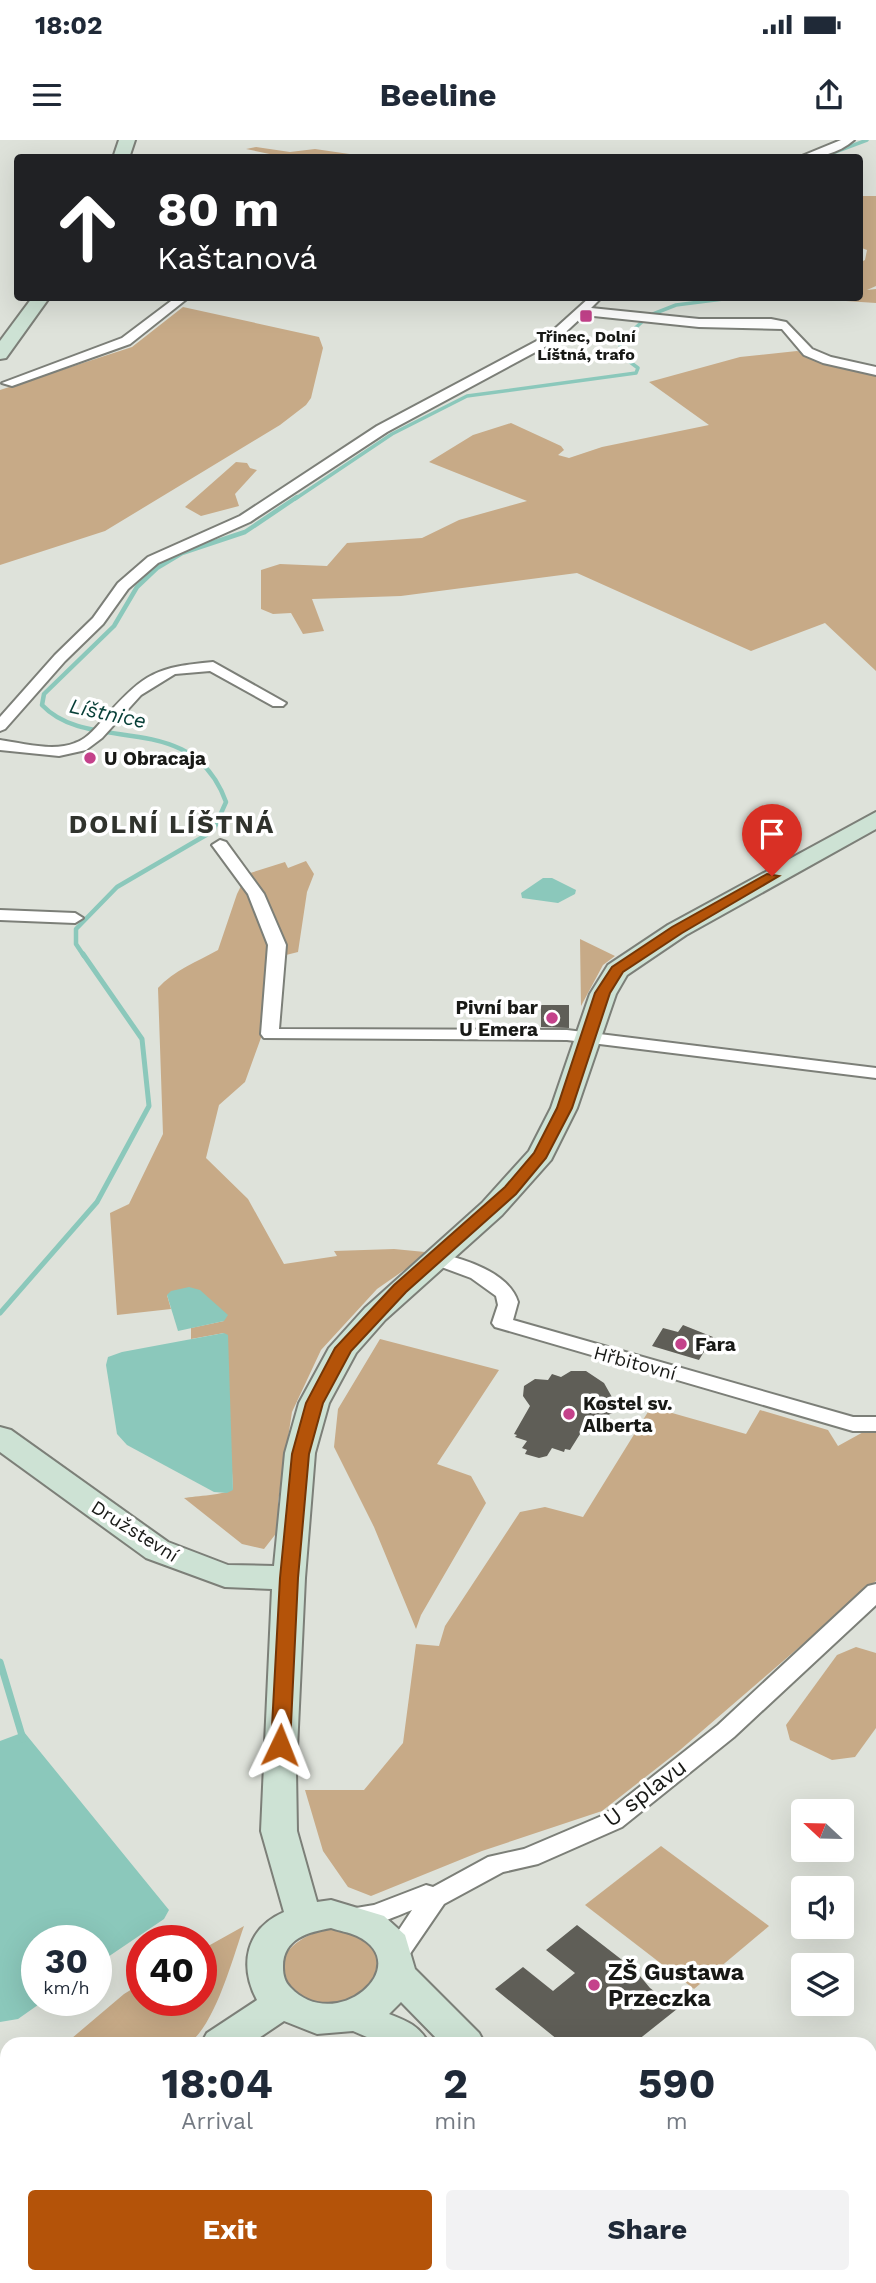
<!DOCTYPE html>
<html lang="en">
<head>
<meta charset="utf-8">
<style>
  :root { --surface:#fff; --page:#f2f2f3; --text:#1f2937; --muted:#747a83; --accent:#b45309 }
  body { margin:0; font-family:"Work Sans",sans-serif; background:var(--page); color:var(--text); height:100vh; display:flex; flex-direction:column; font-size:26px; white-space:nowrap }
  * { box-sizing:border-box; margin:0 }
  p { font-size:23px; color:var(--muted) }
  .icon { flex:none; width:38px; height:38px; fill:none; stroke:currentColor; stroke-width:2; stroke-linecap:round; stroke-linejoin:round }
  .map { position:relative; flex:1; overflow:hidden }
  .sheet { position:absolute; left:0px; top:1897px; width:877px; height:247px; display:flex; flex-direction:column; background:var(--surface); border-radius:21px 21px 0 0; box-shadow:0 7px 28px #0002 }
  .sheet>* { flex:none }
  .hud { position:absolute; left:14px; top:14px; width:849px; height:147px; border-radius:7px; box-shadow:0 7px 28px #0002; background:#202124; color:#fff; overflow:hidden }
  .needle { width:46px; rotate:292deg }
  .buttons { position:absolute; left:791px; top:1659px; display:grid; gap:14px }
  .buttons a { display:grid; place-items:center; width:63px; height:63px; border-radius:7px; background:var(--surface); box-shadow:0 7px 28px #0002; font-size:35px }
  .speed { position:absolute; left:21px; top:1785px; display:flex; gap:14px; font-size:35px; font-weight:700; text-align:center }
  .speed>* { display:grid; place-content:center; width:91px; height:91px; border-radius:50%; background:var(--surface); box-shadow:0 7px 28px #0002; line-height:1 }
  .speed small { font-size:18px; font-weight:400 }
  .speed .limit { border:10px solid #d22; background:#fff; color:#111 }
  .pin { position:absolute; display:grid; place-items:center; width:60px; height:60px; color:#fff; margin:-72px -30px; border-radius:50% 50% 50% 0; rotate:-45deg; box-shadow:0 0 7px #0007 }
  .pin .icon { rotate:45deg }
  .me { position:absolute; width:77px; margin:-38px; rotate:2deg; stroke-linejoin:round; filter:drop-shadow(0 0 5px #0008) }
  .turn { display:flex; align-items:center; gap:24px; height:147px; padding:0 28px; font-size:32px }
  .turn .icon { width:91px; height:91px; stroke-width:2.5 }
  .turn b { display:block; font-size:49px; line-height:60px }
  .eta { display:flex; justify-content:space-evenly; align-items:center; height:119px; text-align:center }
  .eta b { font-size:42px; font-weight:700; line-height:49px }
  .action { display:flex; gap:14px; margin-top:auto; padding:14px 28px }
  .action a { flex:1; height:80px; border-radius:7px; background:var(--accent); color:#fff; font-size:28px; font-weight:700; line-height:80px; text-align:center }
  .action a+a { background:var(--page); color:var(--text) }
  .status { display:flex; justify-content:space-between; align-items:center; height:49px; padding:0 35px; background:var(--surface); direction:ltr }
  .status svg { height:19px; fill:currentColor }
  header { display:flex; justify-content:space-between; align-items:center; height:91px; padding:0 28px; background:var(--surface); font-size:32px; font-weight:700 }
  .map>svg:first-child { display:block }
  .green { fill:#c7aa87 }
  .water { fill:#8bc8bb }
  .lines { fill:none; stroke-linecap:round; stroke-linejoin:round }
  .stream-far3 { stroke:#8bc8bb; stroke-width:3.5 }
  .stream-far2 { stroke:#8bc8bb; stroke-width:4.5 }
  .stream-far1 { stroke:#8bc8bb; stroke-width:5 }
  .stream { stroke:#8bc8bb; stroke-width:7 }
  .building { fill:#5f5e57 }
  .street-casing { stroke:#7c7f78; stroke-width:4 }
  .secondary-casing { stroke:#7c7f78; stroke-width:4 }
  .street { fill:#fff; fill-rule:evenodd }
  .secondary { fill:#cde2d4; fill-rule:evenodd }
  .rail { stroke:#373834; stroke-width:7; stroke-dasharray:4.5 9; stroke-linecap:butt }
  .route { fill:#b45309; stroke:#753606; stroke-width:2 }
  .poi-dot { fill:#c4428b; stroke:#fff; stroke-width:2.5 }
  .labels { text-anchor:middle; dominant-baseline:central; stroke-width:7; stroke-linejoin:round; paint-order:stroke }
  .far-poi-label { font-size:16px; font-weight:bold; fill:#181916; stroke:#fff }
  .poi-label { font-size:19px; font-weight:bold; fill:#181916; stroke:#fff; text-anchor:start }
  .street-label { font-size:19px; fill:#181916; stroke:#fff }
  .water-label { font-size:21px; font-style:italic; fill:#063f37; stroke:#fff }
  .near-street-label { font-size:23px; fill:#181916; stroke:#fff }
  .near-poi-label { font-size:23px; font-weight:bold; fill:#181916; stroke:#fff; text-anchor:start }
  .district-label { font-size:26px; font-weight:bold; letter-spacing:2px; fill:#30332d; stroke:#fff }
</style>
</head>
<body>
<div class="status"><b>18:02</b><svg viewBox="0 0 49 12"><path d="M0 12V9h3v3zM5 12V6h3v6zM10 12V3h3v9zM15 12V0h3v12zM26 1h20v11H26zM47 4h2v5h-2z"/></svg></div>
<header><svg class="icon" aria-label="menu" viewBox="0 0 24 24"><path d="M4 6h16M4 12h16M4 18h16"/></svg>Beeline<svg class="icon" aria-label="share" viewBox="0 0 24 24"><path d="M12 15V3M7 8l5-5 5 5M5 13v7h14v-7"/></svg></header>
<div class="map">
<svg width="876" height="2143" viewBox="0 0 876 2143">
  <rect width="100%" height="100%" fill="#dee2da"/>
  <g class="green">
    <path d="M256 7 290 12 315 9 370 17H284L246 9Z"/>
    <path d="M859 56H876V146L867 150 876 149V163L801 158H859V123L865 120 867 110 859 107Z"/>
    <path d="M183 167 319 197 323 208 311 258 306 265 280 285 105 391 0 425V250L132 207Z"/>
    <path d="M797 211 876 233V531L825 483 751 511 577 433 401 456 312 459 324 491 303 494 291 473 273 474 261 469V430L280 424 327 426 347 403 422 398 459 380 527 361 429 322 473 295 511 283 561 306 564 310 558 315 569 318 602 307 709 285 649 242 740 217Z"/>
    <path d="M236 322 247 323 250 328 257 330 235 354 239 366 201 376 185 367Z"/>
    <path d="M306 721 314 734 307 752 298 812 274 818 262 895 245 942 219 965 206 1018 248 1059 284 1124 337 1116 334 1111 394 1109 425 1112 423 1117 377 1149 321 1210 292 1272 278 1362V1391L264 1409 242 1404 184 1358C196 1356 225 1355 233 1349L224 1193 191 1199V1188L224 1181 167 1155 171 1169 117 1175 110 1073 129 1064 163 994 158 848C174 830 197 822 218 810L237 754 247 734 285 722 288 728Z"/>
    <path d="M580 799 615 816 603 825 581 866Z"/>
    <path d="M380 1199 499 1230 437 1324 471 1336 486 1363 421 1475 416 1489 374 1387 334 1307 338 1269Z"/>
    <path d="M651 1267 746 1294 760 1270 828 1290 838 1306 876 1285V1441L680 1610 602 1671 482 1711 371 1756 348 1747 323 1711 305 1650H364L403 1603 416 1504 439 1506 445 1486 520 1372 545 1367 583 1377Z"/>
    <path d="M856 1507 876 1513V1588L855 1617 832 1620 790 1600 786 1585 837 1515Z"/>
    <path d="M661 1706 769 1786 694 1849 585 1765Z"/>
    <path d="M244 1786C233 1817 215 1886 188 1904H65L124 1854 142 1843V1860H201V1810Z"/>
    <path d="M328 1789C428 1796 357 1900 298 1854 261 1826 294 1796 328 1789Z"/>
    <path d="M876 2086V2143H765L759 2137H870V2088Z"/>
    <path d="M250 2137H412L392 2143H185Z"/>
  </g>
  <g class="water">
    <path d="M543 738H552L576 750 575 754 558 763 522 758 521 753Z"/>
    <path d="M189 1147 200 1150 228 1175 224 1181 178 1191 167 1155 171 1151Z"/>
    <path d="M224 1193 228 1195 233 1350 227 1353 214 1352 127 1305 117 1294 106 1225 108 1217 122 1212Z"/>
    <path d="M24 1592 169 1770 164 1779 96 1825V1801H37V1860H45L18 1879 0 1882V1601Z"/>
  </g>
  <g class="lines">
    <g class="stream-far3">
      <path d="M819 18 867 0"/>
      <path d="M653 174 676 165 731 158"/>
      <path d="M295 359 392 294 467 256 636 233 638 228 626 219 619 203 644 180"/>
    </g>
    <path class="stream-far2" d="M84 816 76 804V789L117 747 213 691 226 662C192 567 90 616 42 565L44 554 114 486 137 447 157 428 182 413 245 392 297 357"/>
    <path class="stream-far1" d="M0 1173 97 1062 149 966 142 899 83 814"/>
    <path class="stream" d="M0 1522 23 1599"/>
  </g>
  <g class="building">
    <path d="M541 865H569V888L541 887Z"/>
    <path d="M683 1185 713 1197 699 1220 652 1206 663 1188 678 1192Z"/>
    <path d="M571 1231H586L604 1243 613 1259V1273L587 1283 570 1310 565 1309 564 1312 552 1308 547 1316 539 1318 525 1314 527 1310 522 1308 527 1301 515 1297 517 1295 514 1294 530 1266 523 1256 524 1246 535 1239 548 1240 552 1234 561 1237Z"/>
    <path d="M577 1785 635 1830 650 1848 677 1869 633 1904H563L495 1849 523 1827 553 1851 575 1833 546 1810Z"/>
  </g>
  <g class="lines">
    <g class="street-casing">
      <g id="street">
        <path d="M841 0H854C838 14 818 18 797 18Z"/>
        <path d="M175 158H188L130 204 12 246 2 243 122 198Z"/>
        <path d="M589 158H601L591 168 699 179H771L786 182 812 209 831 217 876 227V235L823 223 804 215 782 189 699 187 584 175 556 201 387 292 250 382 158 423 128 449 103 484 65 521 5 589 0 591V577L55 515 93 478 118 443 148 417 240 376 377 286 548 195Z"/>
        <path d="M213 522 286 563 283 566H273L210 531 175 534 141 555 102 598 86 610 59 616 0 610V600C22 603 53 612 75 603 88 599 98 585 107 575 145 533 157 527 213 522Z"/>
        <path d="M220 700 226 702 264 754 286 805 279 889 567 890 876 928V938L567 900 264 898 261 894 268 805 248 754 212 705Z"/>
        <path d="M0 770 75 773 83 778 75 783 0 780Z"/>
        <path d="M435 1112C463 1119 508 1131 518 1162L513 1180 853 1277H876V1291H853L495 1187 492 1183 498 1165 496 1156 471 1138 428 1122 425 1118 428 1114Z"/>
        <path d="M876 1444V1465L734 1597 622 1687 538 1724 503 1732 444 1764 405 1821 396 1824 387 1821 383 1814 412 1770C391 1778 367 1791 344 1784L341 1777 344 1770 374 1765 426 1745 433 1747 488 1717 524 1709 604 1675 718 1585 868 1446Z"/>
        <path d="M876 1935V1957L870 1959V1937Z"/>
      </g>
    </g>
    <g class="secondary-casing">
      <g id="secondary">
        <path d="M119 0H135L129 18H113Z"/>
        <path d="M32 158H49L6 218 0 219V201Z"/>
        <path d="M876 672V689L686 795 627 835 616 854 577 968 551 1020 502 1075 385 1180 356 1213 329 1263 315 1313 305 1438 296 1630 297 1691 317 1762 331 1760 384 1776 405 1795 415 1829 479 1893 485 1904H442L401 1862 389 1874C407 1881 420 1886 429 1904H383L353 1891 317 1894 284 1881 250 1904H201L207 1893 257 1860C239 1826 245 1789 284 1772L261 1691 272 1449 225 1447 146 1418 0 1312V1287L11 1290 168 1402 228 1425 274 1426 285 1313 299 1263 329 1208 365 1168 482 1063 529 1011 551 968 590 854 608 825 668 785ZM331 1788C339 1791 349 1792 357 1796 417 1825 336 1896 290 1847 285 1842 283 1835 283 1828 282 1799 308 1792 331 1788Z"/>
        <path d="M7 2030V2066L0 2069V2033Z"/>
        <path d="M649 2137H693L696 2143H652Z"/>
        <path d="M699 2137H743L746 2143H702Z"/>
      </g>
    </g>
    <use href="#street" class="street"/>
    <use href="#secondary" class="secondary"/>
    <g class="rail">
      <path d="M870 2040 876 2038"/>
      <path d="M870 2056 876 2054"/>
      <path d="M511 2143 536 2137"/>
      <path d="M575 2143 599 2137"/>
      <path d="M665 2143 683 2137"/>
    </g>
  </g>
  <path class="route" d="M767 734 779 736 682 793 623 832 610 853 572 968 546 1018 516 1054 406 1152 351 1211 323 1263 309 1314 298 1438 290 1605 280 1612 273 1610 271 1605 280 1438 292 1314 306 1263 335 1208 394 1145 505 1047 534 1013 557 968 595 853 612 827 672 787Z"/>
  <g class="poi-dot">
    <rect x="579" y="169" width="14" height="14" rx="3.5"/>
    <circle cx="90" cy="618" r="7"/>
    <circle cx="552" cy="878" r="7"/>
    <circle cx="681" cy="1204" r="7"/>
    <circle cx="569" cy="1274" r="7"/>
    <circle cx="594" cy="1845" r="7"/>
  </g>
  <g class="labels">
    <g class="far-poi-label">
      <text x="586" y="196">Třinec, Dolní<tspan x="586" dy="18">Líštná, trafo</tspan></text>
    </g>
    <g class="poi-label">
      <text x="104" y="618">U Obracaja</text>
      <text x="538" y="867" text-anchor="end">Pivní bar<tspan x="538" dy="22">U Emera</tspan></text>
      <text x="695" y="1204">Fara</text>
      <text x="583" y="1263">Kostel sv.<tspan x="583" dy="22">Alberta</tspan></text>
    </g>
    <g class="street-label">
      <text transform="translate(635 1223) rotate(15)">Hřbitovní</text>
      <text transform="translate(135 1391) rotate(32)">Družstevní</text>
    </g>
    <g class="water-label">
      <text transform="translate(108 573) rotate(12)">Líštnice</text>
    </g>
    <g class="near-street-label">
      <text transform="translate(645 1653) rotate(-37)">U splavu</text>
    </g>
    <g class="near-poi-label">
      <text x="608" y="1832">ZŠ Gustawa<tspan x="608" dy="26">Przeczka</tspan></text>
    </g>
    <g class="district-label">
      <text x="172" y="684">DOLNÍ LÍŠTNÁ</text>
    </g>
  </g>
</svg>
<div class="buttons">
<a><svg class="needle" viewBox="-14 -14 28 28"><path d="M0-13l5 13h-10z" fill="#e53935"/><path d="M0 13l5-13h-10z" fill="#747a83"/></svg></a>
<a><svg class="icon" aria-label="sound" viewBox="0 0 24 24"><path d="M4 9h4l5-4v14l-5-4H4zM17 9q2 3 0 6"/></svg></a>
<a><svg class="icon" aria-label="layers" viewBox="0 0 24 24"><path d="M12 4l9 5-9 5-9-5zM3 14l9 5 9-5"/></svg></a>
</div>
<div class="speed"><div>30<small>km/h</small></div><div class="limit">40</div></div>
<div class="pin" style="left:772px;top:736px;background:#d93025"><svg class="icon" aria-label="arrive" viewBox="0 0 24 24"><path d="M6 21V4h12l-3 4 3 4H6"/></svg></div>
<svg class="me" style="left:280px;top:1605px" viewBox="-20 -20 40 40"><path d="M0-17L14 15 0 8-14 15z" fill="#b45309" stroke="#fff" stroke-width="4"/></svg>
<div class="hud">
<div class="turn"><svg class="icon" aria-label="ahead" viewBox="0 0 24 24"><path d="M12 20V5M6 11l6-6 6 6"/></svg><div><b>80 m</b>Kaštanová</div></div>
</div>
<section class="sheet">
<div class="eta">
<div><b>18:04</b><p>Arrival</p></div>
<div><b>2</b><p>min</p></div>
<div><b>590</b><p>m</p></div>
</div>
<div class="action"><a>Exit</a><a>Share</a></div>
</section>
</div>
</body>
</html>
